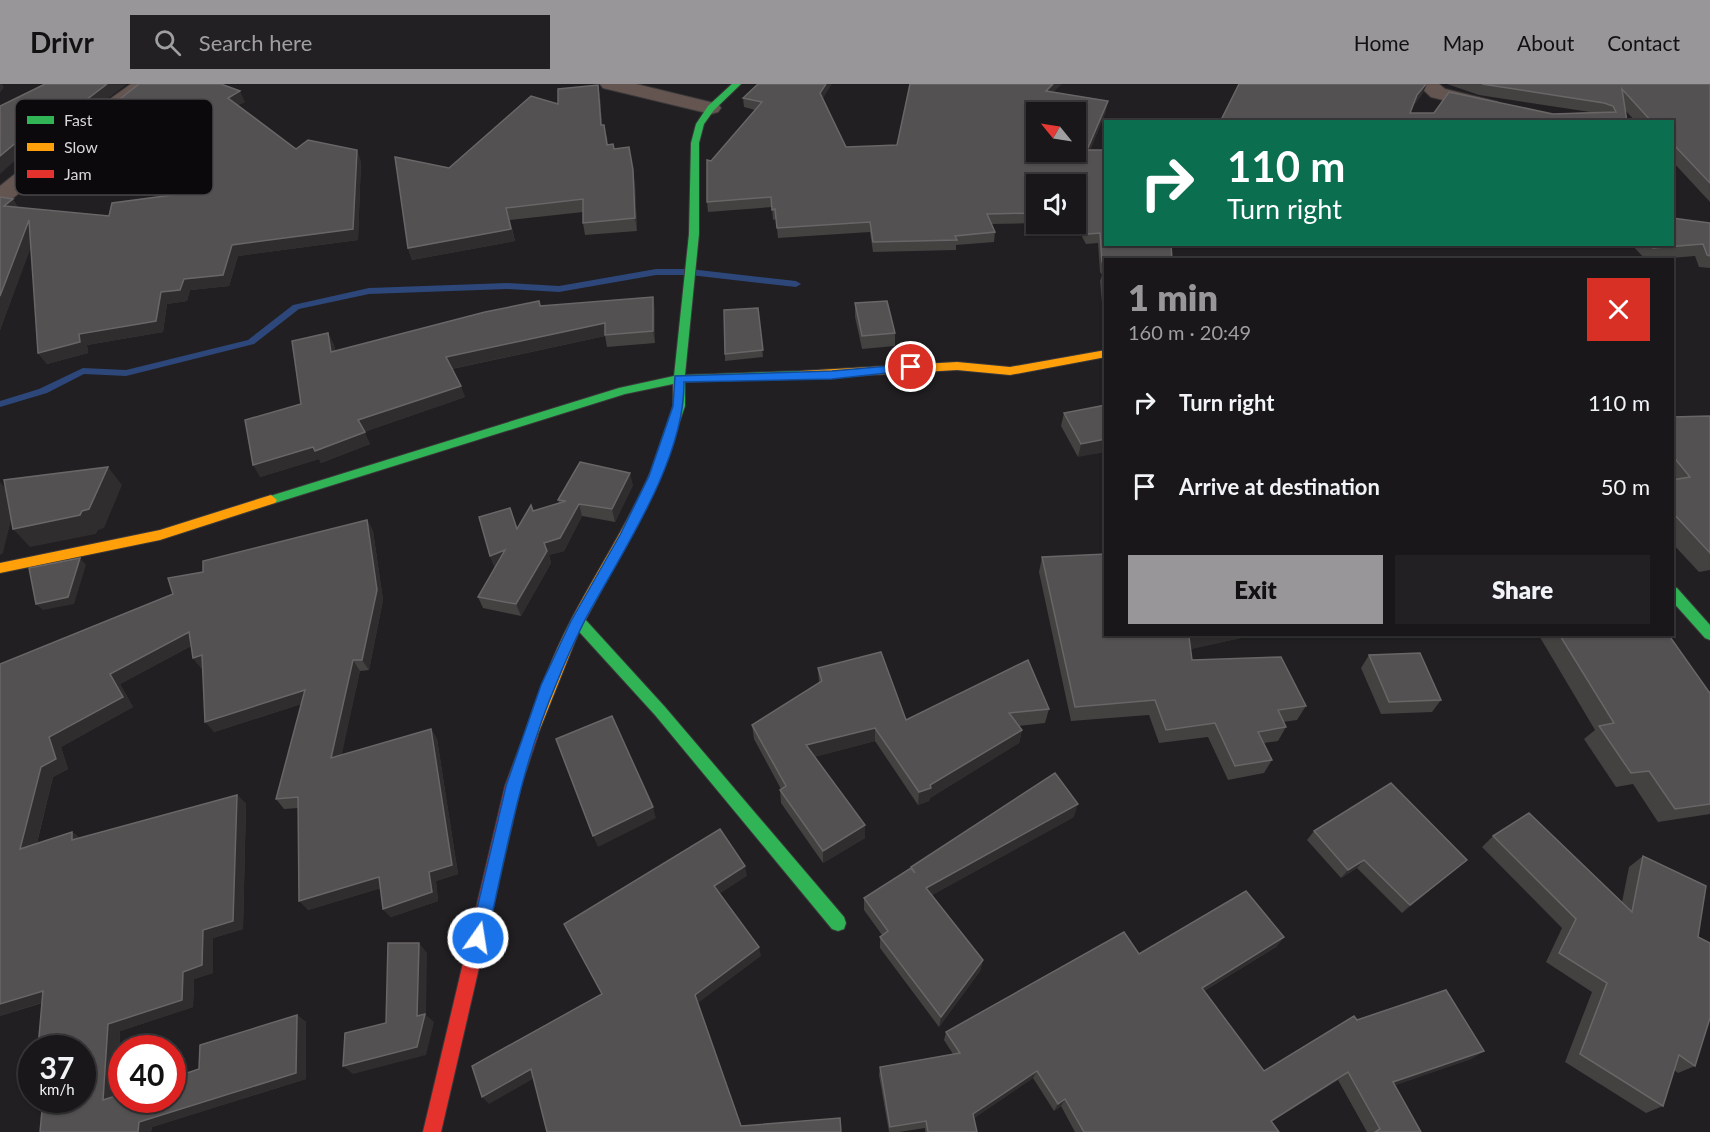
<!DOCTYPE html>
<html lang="en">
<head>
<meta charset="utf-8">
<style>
  :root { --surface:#191719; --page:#222022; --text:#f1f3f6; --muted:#9f9fa2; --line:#373638; --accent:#999699 }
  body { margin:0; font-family:Lato,sans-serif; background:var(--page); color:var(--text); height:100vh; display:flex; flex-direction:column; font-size:22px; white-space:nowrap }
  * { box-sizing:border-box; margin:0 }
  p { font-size:20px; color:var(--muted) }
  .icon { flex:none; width:33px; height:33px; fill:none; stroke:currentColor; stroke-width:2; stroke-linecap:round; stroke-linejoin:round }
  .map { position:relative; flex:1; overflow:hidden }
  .panel { position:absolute; left:1104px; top:174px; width:570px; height:378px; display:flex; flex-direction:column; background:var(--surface); border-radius:0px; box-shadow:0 2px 4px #0004,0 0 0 2px var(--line) }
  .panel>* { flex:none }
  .banner { position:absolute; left:1104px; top:36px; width:570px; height:126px; border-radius:0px; box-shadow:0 2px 4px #0004,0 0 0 2px var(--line); background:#0b6e4f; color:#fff; overflow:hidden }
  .needle { width:39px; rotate:300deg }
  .controls { position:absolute; left:1026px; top:18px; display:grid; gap:12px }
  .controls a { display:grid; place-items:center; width:60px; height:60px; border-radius:0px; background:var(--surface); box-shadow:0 2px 4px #0004,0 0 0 2px var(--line); font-size:30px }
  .speed { position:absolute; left:18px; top:951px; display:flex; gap:12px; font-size:30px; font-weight:700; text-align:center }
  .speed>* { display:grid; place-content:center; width:78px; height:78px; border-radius:50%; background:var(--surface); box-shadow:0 2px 4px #0004,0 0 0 2px var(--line); line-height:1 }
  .speed small { font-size:15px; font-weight:400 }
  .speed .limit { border:9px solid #d22; background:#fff; color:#111 }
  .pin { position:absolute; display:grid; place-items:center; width:51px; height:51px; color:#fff; margin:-26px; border:3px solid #fff; border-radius:50%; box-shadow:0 2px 6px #0007 }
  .me { position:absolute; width:66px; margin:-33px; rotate:13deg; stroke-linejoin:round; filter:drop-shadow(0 0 4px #0008) }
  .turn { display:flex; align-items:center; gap:21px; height:126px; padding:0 24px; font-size:27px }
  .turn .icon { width:78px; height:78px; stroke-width:2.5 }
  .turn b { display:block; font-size:42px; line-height:51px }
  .round { display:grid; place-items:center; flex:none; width:63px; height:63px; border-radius:0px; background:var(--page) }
  .head { display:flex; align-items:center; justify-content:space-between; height:102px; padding:0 24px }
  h1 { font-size:36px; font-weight:800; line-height:45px; color:var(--accent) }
  .action { display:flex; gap:12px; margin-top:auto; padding:12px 24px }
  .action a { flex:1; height:69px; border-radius:0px; background:var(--accent); color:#111; font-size:24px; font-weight:800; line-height:69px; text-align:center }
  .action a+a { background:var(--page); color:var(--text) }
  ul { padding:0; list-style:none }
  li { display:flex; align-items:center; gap:18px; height:84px; padding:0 24px }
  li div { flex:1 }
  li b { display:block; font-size:22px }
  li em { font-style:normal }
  header { display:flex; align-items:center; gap:36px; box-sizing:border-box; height:84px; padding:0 30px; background:var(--accent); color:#111 }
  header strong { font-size:28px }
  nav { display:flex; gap:33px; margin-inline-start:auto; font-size:21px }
  .search { width:420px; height:54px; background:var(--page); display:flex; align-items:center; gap:15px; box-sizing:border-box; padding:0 21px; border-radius:0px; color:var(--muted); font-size:22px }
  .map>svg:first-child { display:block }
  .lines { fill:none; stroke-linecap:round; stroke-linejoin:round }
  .stream { fill:#2d477a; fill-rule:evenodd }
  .street-casing { stroke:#3b393b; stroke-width:2 }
  .fast-casing { stroke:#3b393b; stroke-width:2 }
  .slow-casing { stroke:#3b393b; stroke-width:2 }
  .jam-casing { stroke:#3b393b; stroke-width:2 }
  .street { fill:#645550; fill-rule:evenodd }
  .fast { fill:#30b455; fill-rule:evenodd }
  .slow { fill:#ff9f0a; fill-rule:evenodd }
  .jam { fill:#e5322d; fill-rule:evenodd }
  .wall { fill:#444141 }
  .shaded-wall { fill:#2f2d2e }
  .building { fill:#545152; stroke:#696667; stroke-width:1.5; fill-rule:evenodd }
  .route { fill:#1a73e8; stroke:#114b97; stroke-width:1.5 }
  .key { fill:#0b090b; stroke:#494649; stroke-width:1.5 }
  .key-label { font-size:16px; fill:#d9d6d9 }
</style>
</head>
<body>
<header>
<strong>Drivr</strong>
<div class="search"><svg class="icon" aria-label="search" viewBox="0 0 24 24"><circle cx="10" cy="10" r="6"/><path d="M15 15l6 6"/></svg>Search here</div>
<nav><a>Home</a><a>Map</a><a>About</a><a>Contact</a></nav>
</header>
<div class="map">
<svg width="1710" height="1048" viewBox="0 0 1710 1048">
  <rect width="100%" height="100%" fill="#211f21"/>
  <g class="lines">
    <path class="stream" d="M656 185H690L796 197 801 200 796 203 690 191H656L559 208 507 205 369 210 299 225 254 260 126 292 84 290 47 309 0 323V317L39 305 83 284 126 286 248 256 293 221 369 204 507 199 559 202Z"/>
    <g class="street-casing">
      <g id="street">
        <path d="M131 0H154L8 118 0 120V102L96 25Z"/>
        <path d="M600 0H636L718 20 721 24 718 28 711 30 603 4Z"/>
        <path d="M1417 0H1439L1445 5 1498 18 1501 22 1498 26 1491 28 1431 13Z"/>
      </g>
    </g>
    <g class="fast-casing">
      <g id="fast">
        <path d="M732 0H741L714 26 704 40 699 59V150L685 291 800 287 804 288V294L685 298V322L662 389 656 393 650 389 673 322V300L625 310 275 419H267L265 416 267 413 619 304 674 292 689 150 691 59 696 40 708 22Z"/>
        <path d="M1672 503 1677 504 1710 541V556L1705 554 1672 517Z"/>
        <path d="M578 532 583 533 665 623 844 833 846 839 844 845 838 847 832 845 655 631 573 541 571 537 573 533Z"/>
      </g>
    </g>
    <g class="slow-casing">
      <g id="slow">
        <path d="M1106 266V273L1010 291 957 286 800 295 794 291 800 287 957 278 1010 283Z"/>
        <path d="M656 385 662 389 654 408 578 550 536 655 531 657 526 655 524 651C537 612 552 573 571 536 597 486 628 440 650 389Z"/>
        <path d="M271 411 277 416 275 419 160 456 0 489V479L160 446Z"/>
      </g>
    </g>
    <g class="jam-casing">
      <path id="jam" d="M531 645 536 647 538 651 521 702 441 1048H423L505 702 524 651 526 647Z"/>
    </g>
    <use href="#street" class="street"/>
    <use href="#fast" class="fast"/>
    <use href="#slow" class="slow"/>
    <use href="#jam" class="jam"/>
  </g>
  <g class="wall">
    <path d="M1447 0H1710V118L1672 77V38H1636L1625 26 1627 38H1220L1423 9 1413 22 1410 29 1553 30 1590 28 1479 11Z"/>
    <path d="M598 1 600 13 602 41 607 53 608 61 614 65 635 98 637 147 585 151 583 139V128L510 136 515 157 412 176 408 164 449 84 558 20Z"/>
    <path d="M1053 8 1106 27 1090 66 1106 176V229L1103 230 1100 197 1102 191 1100 188 1098 159 1086 160 1075 140 1076 100H1036V139L991 140 995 148 994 158 956 161V166L873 168 870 148 778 154 776 135 773 136 772 123 708 128 707 118 711 77 755 26 744 23 743 14 823 15 846 63 897 61Z"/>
    <path d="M245 18 238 21 296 65 361 77 358 156 238 172 229 202 190 206 187 217 167 220 163 248 87 261 88 269 47 280 38 269 31 162 0 246V113L13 115 18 124 109 132 171 111 130 85 124 74 132 41 100 65 87 57 81 46Z"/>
    <path d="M1710 139V184L1699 183 1695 172 1646 176 1631 160H1672Z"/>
    <path d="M855 219 895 249V262L862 265 855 233Z"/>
    <path d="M540 222 655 225V259L607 263 605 252 452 285 465 313 364 348 370 360 321 379 319 375 260 393 301 320 328 249 334 261 335 267Z"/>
    <path d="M758 224 763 273 725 277V270Z"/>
    <path d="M1106 321 1078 373 1061 342 1064 329Z"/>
    <path d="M1710 332V486L1699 488 1672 459V333Z"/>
    <path d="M633 401 615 438 582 432 564 467 549 471 551 479 521 532 483 524 478 513 495 484 490 472 517 445 533 427 559 419 558 416Z"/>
    <path d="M367 436 373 447 383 516 369 586 360 587 341 671 431 645 437 655 458 790 436 797 438 817 391 833 383 825 381 804 308 826 298 724 284 725 276 715 301 620 214 648 202 585 193 574 191 562 120 600 133 623 61 663 68 685 53 693 37 759 72 748 80 754 237 711 246 720 243 845 213 854V889L194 895 193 923 120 947 117 1011 199 985 297 931 306 938V995L152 1043 151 1048H40L82 1016 42 919 0 932V580L173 510 203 488Z"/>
    <path d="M1042 473 1259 550 1190 565 1192 576 1306 622 1297 636 1283 638 1286 643 1278 657 1264 659 1272 676 1264 689 1228 696 1208 653 1159 659 1149 631 1071 637 1039 488Z"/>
    <path d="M1538 550H1668L1709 608H1710V730L1658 738 1633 700 1616 703 1584 655 1595 646Z"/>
    <path d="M1369 571 1441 616 1432 628 1381 630 1361 584Z"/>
    <path d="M818 584 906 636 1049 625 1045 639 1019 642 1022 646 1019 659 930 714 929 717 918 721 875 657 814 673 865 754 823 779 781 719 780 706 781 705 754 655 752 641 819 599Z"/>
    <path d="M1074 733 932 811 983 876 980 887 939 943 880 864V853L882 851 864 826V814Z"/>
    <path d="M1314 747 1467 776 1457 784 1402 829 1357 784 1341 794 1307 756Z"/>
    <path d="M1493 752 1622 818 1629 783 1643 772 1698 853 1695 982 1678 989 1674 986 1663 1022 1646 1029 1565 978 1592 908 1546 878 1562 844 1482 763Z"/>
    <path d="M1284 853 1276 863 1204 907 1264 987 1357 936 1484 967 1471 975 1395 1001 1421 1048H1367L1338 996 1271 1038 1279 1048H1075L1061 1022 1054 1027 1033 994 974 1034 977 1048H925V1044L899 1048H889L879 991 880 983 953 970 944 956 946 948 1139 870Z"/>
  </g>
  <g class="shaded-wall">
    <path d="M0 0H2L4 3 0 9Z"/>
    <path d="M107 0H127L63 48 30 63 0 90V72L24 52Z"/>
    <path d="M826 0H832L820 19V9Z"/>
    <path d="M1053 0H1062L1044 17 1046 7Z"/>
    <path d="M1427 0 1423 9 1413 22 1417 11Z"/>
    <path d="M598 1 600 13 603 53 601 41Z"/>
    <path d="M240 7 245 18 233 24 228 14Z"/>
    <path d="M1108 17 1106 27 1086 76 1087 66Z"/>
    <path d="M136 22 142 33 100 65 94 54Z"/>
    <path d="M357 66 361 77 358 156 238 172 229 202 190 206 187 217 167 220 163 248 87 261 88 269 47 280 38 269 79 250 184 195 232 161Z"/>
    <path d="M633 86 635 98 637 147 635 134Z"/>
    <path d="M13 115 20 126 4 122Z"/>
    <path d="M506 124 515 157 412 176 408 164Z"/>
    <path d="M29 136 37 147 0 246V212Z"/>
    <path d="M653 213 655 225V259L653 247Z"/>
    <path d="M1106 219V229L1103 230 1105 220Z"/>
    <path d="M605 239V252L451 285 446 273Z"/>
    <path d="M328 249 334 261 337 280 331 268Z"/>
    <path d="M461 302 465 313 364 348 358 336Z"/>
    <path d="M365 348 370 360 321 379 319 375 260 393 253 381Z"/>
    <path d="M1106 355V368L1078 373 1081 360Z"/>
    <path d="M108 383 122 401 104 444 98 446 96 450 30 463 13 445 82 427Z"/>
    <path d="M630 389 633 401 615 438 612 425Z"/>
    <path d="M0 398 16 416 3 469 0 471Z"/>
    <path d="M579 420 582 432 564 467 549 471 551 479 521 532 516 520 544 459Z"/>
    <path d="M367 436 373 447 383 516 369 586 362 576Z"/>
    <path d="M505 466 495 484 490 472Z"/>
    <path d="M80 474 86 481 74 520 43 526 36 520Z"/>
    <path d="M189 548 198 558 120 600 133 623 61 663 68 685 53 693 33 774 20 765 49 653 110 590Z"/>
    <path d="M1198 550H1259L1183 567 1189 553Z"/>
    <path d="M202 571V585L193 574Z"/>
    <path d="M353 576 360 587 339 684 331 674Z"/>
    <path d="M305 606 313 616 214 648 205 638Z"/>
    <path d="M875 644V657L807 675 806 661Z"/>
    <path d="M431 645 437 655 458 790 436 797 438 817 391 833 383 825 429 788Z"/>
    <path d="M1022 646 1019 659 930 714 929 717 918 721 919 708Z"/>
    <path d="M237 711 246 720 243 845 213 854V889L194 895 193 923 120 947 116 1022 103 1016 108 940 183 888 203 846Z"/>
    <path d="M1078 720 1074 733 925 815 926 804Z"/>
    <path d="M653 723 656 734 598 763 593 752Z"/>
    <path d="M865 741V754L823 779V767Z"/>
    <path d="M72 748 84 757 72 756Z"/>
    <path d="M1364 776 1357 784 1341 794 1348 786Z"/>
    <path d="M1467 776 1457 784 1402 829 1410 821Z"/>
    <path d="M745 782 747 792 716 812 714 802Z"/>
    <path d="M379 793 387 802 308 826 299 817Z"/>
    <path d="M1284 853 1276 863 1195 912 1202 904Z"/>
    <path d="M419 859 427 869 426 931 434 938 426 971 353 990 343 982 417 932Z"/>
    <path d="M759 863 761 872 698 919 695 911Z"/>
    <path d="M983 876 980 887 939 943 941 933Z"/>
    <path d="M43 907 56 914 0 932V920Z"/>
    <path d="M297 931 306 938V995L152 1043 151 1048H138L139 1038Z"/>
    <path d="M1484 967 1471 975 1382 1006 1393 998Z"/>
    <path d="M531 985 538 992 489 1020 482 1013Z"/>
    <path d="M1037 987 1033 994 970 1037 973 1030Z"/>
    <path d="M1348 988 1338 996 1262 1044 1271 1037Z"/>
    <path d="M1065 1015 1061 1022 1054 1027 1058 1020Z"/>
  </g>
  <g class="building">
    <path d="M45 0H107L57 38 24 52 0 72V22Z"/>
    <path d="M139 0H221L240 7 228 14 296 65 308 56 357 66 353 145 232 161 223 191 184 195 180 206 161 208 156 237 79 250 80 258 38 269 29 136 0 212V113L13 115 4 122 109 132 112 119 180 110 124 74 136 22 94 54 81 46Z"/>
    <path d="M758 0H826L820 9 846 63 897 61 910 0H1053L1046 7 1108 17 1087 66H1106V160H1171L1172 176H1106V185L1102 178 1100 149 1088 150 1077 128H1076V100H1036V129L987 130 995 148 955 152 957 156 873 158 870 138 777 144 775 125 772 126 771 113 707 118V76L711 77 762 18 743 14ZM1036 28H1076V68H1036Z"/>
    <path d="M1239 0H1426L1417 11 1410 29H1434L1449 8 1553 30 1616 28 1613 22 1604 19 1482 0H1710V99L1672 59V38H1652L1622 5 1627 38H1220Z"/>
    <path d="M598 1 601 41H604L607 61 613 60 614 65 629 63 633 86 635 134 583 139V115L506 124 511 145 408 164 395 73 449 84 531 12 558 20V5Z"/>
    <path d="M1672 134 1710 139V172L1707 171 1703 160 1653 164 1650 160H1672Z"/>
    <path d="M1297 174 1298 176H1256Z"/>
    <path d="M1103 187H1106L1105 220Z"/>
    <path d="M653 213V247L605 251V239L446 273 461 302 358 336 365 348 315 367 313 363 253 381 245 336 301 320 292 257 328 249 331 268 485 228 539 217 540 222Z"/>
    <path d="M887 217 895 249 862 252 855 219Z"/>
    <path d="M758 224 763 266 725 270 724 226Z"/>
    <path d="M1106 321V355L1081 360 1064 329Z"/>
    <path d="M1710 332V469L1672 428V396L1690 393 1672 371V333Z"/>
    <path d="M580 378 630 389 612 425 579 420 560 454 544 459 547 467 516 520 478 513 505 466 490 472 479 433 510 424 517 445 531 421 533 427 566 417 558 416Z"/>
    <path d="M108 383 89 425 82 427 80 431 13 445 4 396Z"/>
    <path d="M367 436 377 506 362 576H353L331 674 431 645 452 781 429 788 432 808 383 825 379 793 299 817 298 713 276 715 305 606 205 638 202 571 193 574 189 548 110 590 123 613 49 653 56 675 41 683 20 765 72 748V756L237 711 233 837 203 846 202 881 183 888 182 916 108 940 103 1016 122 1010V1016H172V994L199 985 200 961 297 931 296 989 139 1038 138 1048H40L43 1016H82V964H38L43 907 0 920V580L173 510 168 494 203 488V477Z"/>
    <path d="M1106 470V550H1198L1189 553 1192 576 1281 573 1306 622 1278 626 1286 643 1258 648 1272 676 1235 682 1215 639 1166 646 1155 616 1075 623 1042 473Z"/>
    <path d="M80 474 68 513 36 520 29 484Z"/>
    <path d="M1559 550H1668L1709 608H1710V720L1675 725 1649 687 1631 689 1599 642 1614 639Z"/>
    <path d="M881 568 906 636 1028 576 1049 625 1009 629 1022 646 930 701 931 704 919 708 875 644 806 661 865 741 823 767 780 706 786 702 752 641 822 597 818 584Z"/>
    <path d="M1420 569 1441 616 1389 618 1369 571Z"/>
    <path d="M612 632 653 723 593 752 556 655Z"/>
    <path d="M1055 689 1078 720 926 804 983 876 941 933 880 853 888 847 864 814 911 784 915 789 911 783Z"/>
    <path d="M1391 699 1467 776 1410 821 1364 776 1348 786 1314 747Z"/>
    <path d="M1529 729 1632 828 1643 772 1706 802 1698 853 1710 859V934L1695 982 1679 971 1663 1022 1580 970 1607 899 1559 869 1576 835 1493 752Z"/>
    <path d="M720 745 745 782 714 802 759 863 695 911 741 1042 840 1034 841 1048H547L531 985 482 1013 472 982 602 910 564 840Z"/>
    <path d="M1246 807 1284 853 1202 904 1264 987 1354 932 1357 936 1446 906 1484 967 1393 998 1421 1048H1375L1380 1045 1348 988 1271 1037 1279 1048H1084L1065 1015 1058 1020 1037 987 973 1030 977 1048H928L926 1037 890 1043 880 983 960 969 946 948 1124 848 1139 870Z"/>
    <path d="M388 859H419L417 932 425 930 417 963 343 982 345 949 386 939Z"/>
  </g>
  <path class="route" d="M911 280 915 281V286L832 295 684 298C685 376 622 468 585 536 575 556 565 578 557 598 522 679 506 768 487 854L484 860 478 862 473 860 470 854 506 702 541 601 571 537 620 451 649 392 673 322 675 292 832 287Z"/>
  <rect x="15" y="15" width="198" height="96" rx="9" class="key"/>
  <rect x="27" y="32" width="27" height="8" fill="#30b455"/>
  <rect x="27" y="59" width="27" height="8" fill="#ff9f0a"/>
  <rect x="27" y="86" width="27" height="8" fill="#e5322d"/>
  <g class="key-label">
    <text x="64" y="42">Fast</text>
    <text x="64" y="69">Slow</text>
    <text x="64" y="96">Jam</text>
  </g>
</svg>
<div class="controls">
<a><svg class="needle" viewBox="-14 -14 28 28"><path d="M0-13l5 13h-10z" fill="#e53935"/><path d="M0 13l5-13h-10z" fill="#9f9fa2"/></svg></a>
<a><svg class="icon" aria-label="sound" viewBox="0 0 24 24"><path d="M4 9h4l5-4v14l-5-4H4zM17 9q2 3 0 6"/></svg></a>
</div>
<div class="speed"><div>37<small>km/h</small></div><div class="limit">40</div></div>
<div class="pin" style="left:911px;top:283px;background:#d93025"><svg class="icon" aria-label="arrive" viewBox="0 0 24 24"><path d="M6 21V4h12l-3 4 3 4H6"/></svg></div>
<svg class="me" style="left:478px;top:854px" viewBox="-20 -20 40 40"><circle r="17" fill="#1a73e8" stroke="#fff" stroke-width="3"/><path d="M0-11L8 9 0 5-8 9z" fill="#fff"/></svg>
<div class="banner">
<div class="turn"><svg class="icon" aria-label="right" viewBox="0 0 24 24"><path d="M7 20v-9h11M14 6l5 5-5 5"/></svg><div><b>110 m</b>Turn right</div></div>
</div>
<section class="panel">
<div class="head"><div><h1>1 min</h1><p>160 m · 20:49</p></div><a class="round" style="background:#d93025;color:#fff"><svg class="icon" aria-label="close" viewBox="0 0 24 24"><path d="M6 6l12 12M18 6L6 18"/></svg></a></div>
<ul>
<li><svg class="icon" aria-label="right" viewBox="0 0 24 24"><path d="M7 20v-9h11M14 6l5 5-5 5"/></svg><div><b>Turn right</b></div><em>110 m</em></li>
<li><svg class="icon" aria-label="arrive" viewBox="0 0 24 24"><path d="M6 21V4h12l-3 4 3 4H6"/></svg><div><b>Arrive at destination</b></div><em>50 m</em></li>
</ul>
<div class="action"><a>Exit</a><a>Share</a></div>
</section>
</div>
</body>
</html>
